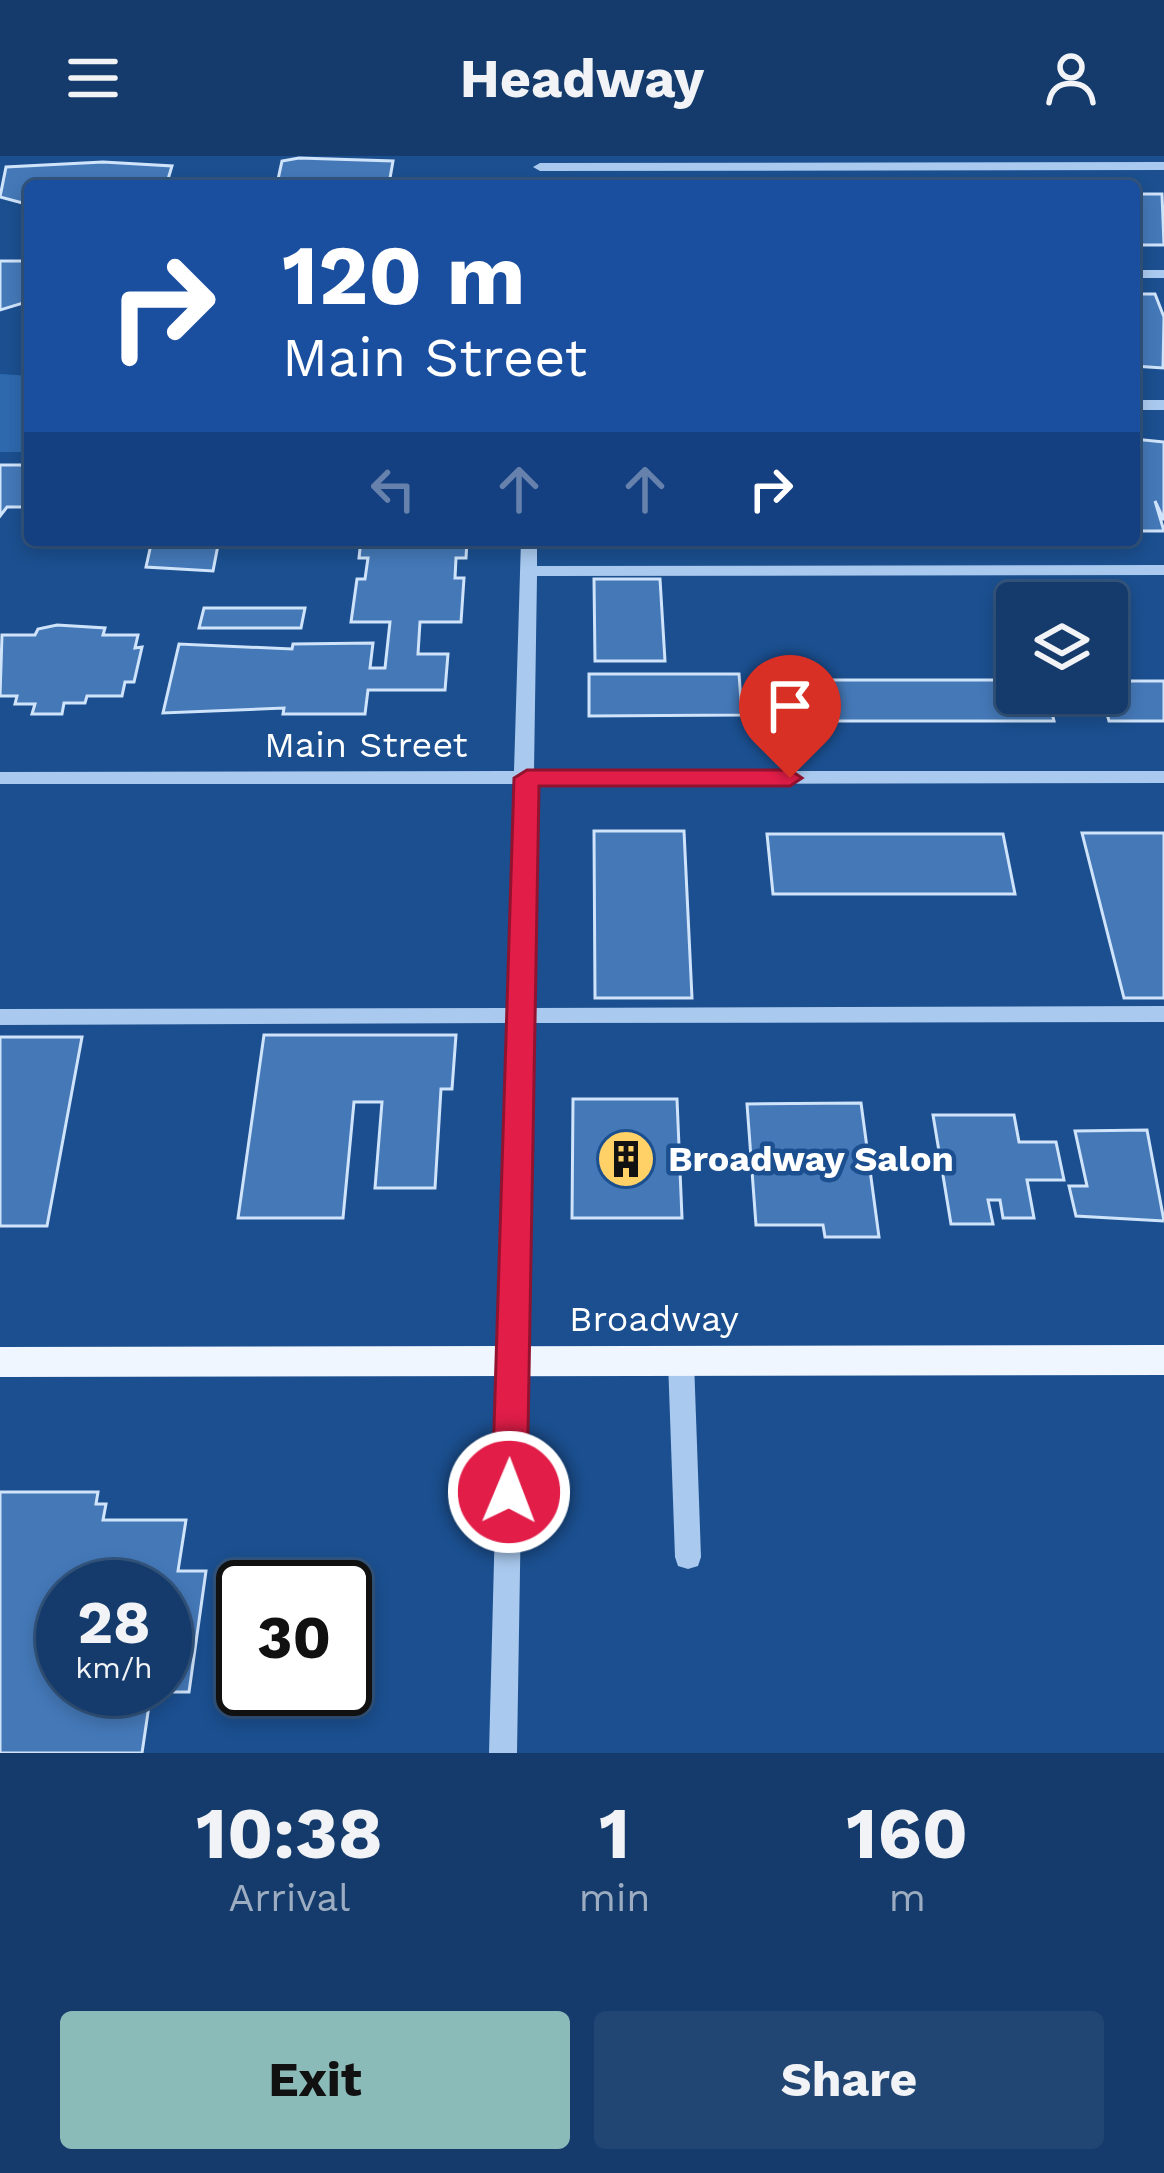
<!DOCTYPE html>
<html lang="en">
<head>
<meta charset="utf-8">
<style>
  :root { --surface:#143b6b; --page:#214673; --text:#f1f3f6; --muted:#9dadc1; --line:#33557e; --accent:#8bbbb9 }
  body { margin:0; font-family:"Work Sans",sans-serif; background:var(--page); color:var(--text); height:100vh; display:flex; flex-direction:column; font-size:45px; white-space:nowrap }
  * { box-sizing:border-box; margin:0 }
  p { font-size:39px; color:var(--muted) }
  .icon { flex:none; width:66px; height:66px; fill:none; stroke:currentColor; stroke-width:2; stroke-linecap:round; stroke-linejoin:round }
  .map { position:relative; height:1597px; overflow:hidden }
  .details { display:flex; flex-direction:column; background:var(--surface); flex:1 }
  .details>* { flex:none }
  .hud { position:absolute; left:24px; top:24px; width:1116px; height:366px; border-radius:12px; box-shadow:0 6px 18px #0003,0 0 0 3px var(--line); background:#1a4fa0; color:#fff; overflow:hidden }
  .fabs { position:absolute; left:996px; top:426px; display:grid; gap:24px }
  .fabs a { display:grid; place-items:center; width:132px; height:132px; border-radius:12px; background:var(--surface); box-shadow:0 6px 18px #0003,0 0 0 3px var(--line); font-size:60px }
  .speed { position:absolute; left:36px; top:1404px; display:flex; gap:24px; font-size:60px; font-weight:700; text-align:center }
  .speed>* { display:grid; place-content:center; width:156px; height:156px; border-radius:50%; background:var(--surface); box-shadow:0 6px 18px #0003,0 0 0 3px var(--line); line-height:1 }
  .speed small { font-size:30px; font-weight:400 }
  .speed .limit { border:6px solid #111; border-radius:18px; background:#fff; color:#111 }
  .pin { position:absolute; display:grid; place-items:center; width:102px; height:102px; color:#fff; margin:-123px -51px; border-radius:50% 50% 50% 0; rotate:-45deg; box-shadow:0 0 12px #0007 }
  .pin .icon { rotate:45deg }
  .me { position:absolute; width:132px; margin:-66px; rotate:1deg; stroke-linejoin:round; filter:drop-shadow(0 0 9px #0008) }
  .turn { display:flex; align-items:center; gap:42px; height:252px; padding:0 60px; font-size:54px }
  .turn .icon { width:156px; height:156px; stroke-width:2.5 }
  .turn b { display:block; font-size:84px; line-height:102px }
  .lanes { display:flex; align-items:center; height:114px; padding:0 60px; background:#0003; justify-content:center; gap:60px; direction:ltr }
  .lanes .off { opacity:.35 }
  .eta { display:flex; justify-content:space-evenly; align-items:center; height:204px; text-align:center }
  .eta b { font-size:72px; font-weight:700; line-height:84px }
  .action { display:flex; gap:24px; margin-top:auto; padding:24px 60px }
  .action a { flex:1; height:138px; border-radius:12px; background:var(--accent); color:#111; font-size:48px; font-weight:700; line-height:138px; text-align:center }
  .action a+a { background:var(--page); color:var(--text) }
  header { display:flex; justify-content:space-between; align-items:center; height:156px; padding:0 60px; background:var(--surface); font-size:54px; font-weight:700 }
  .map>svg:first-child { display:block }
  .green { fill:#2e69ad }
  .building { fill:#4478b7; stroke:#cfe3fa; stroke-width:3; fill-rule:evenodd }
  .lines { fill:none; stroke-linecap:round; stroke-linejoin:round }
  .minor { fill:#a9c9ee; fill-rule:evenodd }
  .major { fill:#f0f6ff; fill-rule:evenodd }
  .route { fill:#e11d48; stroke:#92132f; stroke-width:3 }
  .labels { text-anchor:middle; dominant-baseline:central; stroke-width:9; stroke-linejoin:round; paint-order:stroke }
  .street-label { font-size:36px; fill:#fff; stroke:#1b4f8f }
  .poi-label { font-size:36px; font-weight:bold; fill:#fff; stroke:#1b4f8f; text-anchor:start }
</style>
</head>
<body>
<header><svg class="icon" aria-label="menu" viewBox="0 0 24 24"><path d="M4 6h16M4 12h16M4 18h16"/></svg>Headway<svg class="icon" aria-label="person" viewBox="0 0 24 24"><circle cx="12" cy="8" r="4"/><path d="M4 21q1-7 8-7t8 7"/></svg></header>
<div class="map">
<svg width="1164" height="1597" viewBox="0 0 1164 1597">
  <rect width="100%" height="100%" fill="#1b4f8f"/>
  <path class="green" d="M0 218 30 220V296H0Z"/>
  <g class="building">
    <path d="M299 2 393 5 389 28H277L282 5Z"/>
    <path d="M103 6 172 10 166 30H30V49L0 41 6 11Z"/>
    <path d="M1134 38H1162L1164 89H1138Z"/>
    <path d="M0 105H30V145L0 154Z"/>
    <path d="M1134 138H1155L1164 161 1163 212 1134 210Z"/>
    <path d="M1134 283 1164 286V364L1155 345 1164 375H1134Z"/>
    <path d="M30 303V351H7L0 360V309H28Z"/>
    <path d="M152 384H219L213 415 146 411Z"/>
    <path d="M361 384H467L466 402H456L455 422H464L461 466H420L418 498H448L445 534H368L365 558H283L284 552 163 557 179 488 292 493 293 488 373 487 370 512H385L390 466H351L357 423H365L368 402H359Z"/>
    <path d="M594 423H660L665 505H595Z"/>
    <path d="M204 452H305L301 472H199Z"/>
    <path d="M57 469 105 472 103 479H138L135 492 142 491 134 526H125L122 540H87L85 547H64L62 558H32L35 548H15L17 540H0L2 479H35L38 473Z"/>
    <path d="M589 518H739L742 559 589 560Z"/>
    <path d="M756 524H1017V537H1047L1054 565H759Z"/>
    <path d="M1107 525H1164V565H1109L1101 537H1107Z"/>
    <path d="M594 675H684L692 842H595Z"/>
    <path d="M1082 677H1164V842H1124Z"/>
    <path d="M767 678H1003L1015 738H773Z"/>
    <path d="M264 879H456L452 933H441L435 1032H375L382 946H354L343 1062H238Z"/>
    <path d="M0 881H82L47 1070H0Z"/>
    <path d="M573 943H677L682 1062H572Z"/>
    <path d="M861 947 879 1081H825L823 1069H756L747 948Z"/>
    <path d="M933 959H1014L1019 986H1056L1064 1024H1027L1034 1062H1003L1000 1044H988L993 1068H951Z"/>
    <path d="M1147 974 1164 1065 1076 1060 1069 1030H1087L1075 975Z"/>
    <path d="M0 1336H98L96 1348H106L103 1364H186L178 1415H206L189 1536H151L142 1597H0ZM63 1431H165V1533H63Z"/>
  </g>
  <g class="lines">
    <g class="minor">
      <path d="M1164 6V14L540 15 533 11 540 7Z"/>
      <rect x="1134" y="114" width="30" height="8"/>
      <rect x="1134" y="244" width="30" height="10"/>
      <path d="M521 384H537V410L1164 409V419L537 420 534 615H1164V627L533 628 530 852 1164 850V866L529 867 517 1597H489L508 867 0 869V853L508 852 514 628H0V616L514 615Z"/>
      <path d="M681 1195 690 1198 694 1205 701 1401 698 1410 688 1413 678 1410 675 1401 668 1205 672 1198Z"/>
    </g>
    <path class="major" d="M1164 1189V1219L0 1221V1191Z"/>
  </g>
  <path class="route" d="M527 614H790L802 622 790 630H539L527 1336 521 1346 509 1350 497 1346 492 1336 514 622Z"/>
  <defs>
    <g id="building-disc" transform="scale(3)"><circle r="9.5" fill="#ffd166" stroke="#1b4f8f"/><path d="M-4-6H4V6H1V3H-1V6H-4ZM-2.5-4.3h1.7v1.8h-1.7ZM.8-4.3h1.7v1.8H.8ZM-2.5-1h1.7V.8h-1.7ZM.8-1h1.7V.8H.8Z" fill="#111"/></g>
  </defs>
  <g fill-rule="evenodd">
    <use href="#building-disc" x="626" y="1003"/>
  </g>
  <g class="labels">
    <g class="street-label">
      <text x="366" y="589">Main Street</text>
      <text x="654" y="1163">Broadway</text>
    </g>
    <g class="poi-label">
      <text x="668" y="1003">Broadway Salon</text>
    </g>
  </g>
</svg>
<div class="fabs">
<a><svg class="icon" aria-label="layers" viewBox="0 0 24 24"><path d="M12 4l9 5-9 5-9-5zM3 14l9 5 9-5"/></svg></a>
</div>
<div class="speed"><div>28<small>km/h</small></div><div class="limit">30</div></div>
<div class="pin" style="left:790px;top:622px;background:#d93025"><svg class="icon" aria-label="arrive" viewBox="0 0 24 24"><path d="M6 21V4h12l-3 4 3 4H6"/></svg></div>
<svg class="me" style="left:509px;top:1336px" viewBox="-20 -20 40 40"><circle r="17" fill="#e11d48" stroke="#fff" stroke-width="3"/><path d="M0-11L8 9 0 5-8 9z" fill="#fff"/></svg>
<div class="hud">
<div class="turn"><svg class="icon" aria-label="right" viewBox="0 0 24 24"><path d="M7 20v-9h11M14 6l5 5-5 5"/></svg><div><b>120 m</b>Main Street</div></div>
<div class="lanes"><svg class="icon off" aria-label="left" viewBox="0 0 24 24"><path d="M17 20v-9H6M10 6l-5 5 5 5"/></svg><svg class="icon off" aria-label="ahead" viewBox="0 0 24 24"><path d="M12 20V5M6 11l6-6 6 6"/></svg><svg class="icon off" aria-label="ahead" viewBox="0 0 24 24"><path d="M12 20V5M6 11l6-6 6 6"/></svg><svg class="icon" aria-label="right" viewBox="0 0 24 24"><path d="M7 20v-9h11M14 6l5 5-5 5"/></svg></div>
</div>
</div>
<section class="details">
<div class="eta">
<div><b>10:38</b><p>Arrival</p></div>
<div><b>1</b><p>min</p></div>
<div><b>160</b><p>m</p></div>
</div>
<div class="action"><a>Exit</a><a>Share</a></div>
</section>
</body>
</html>
